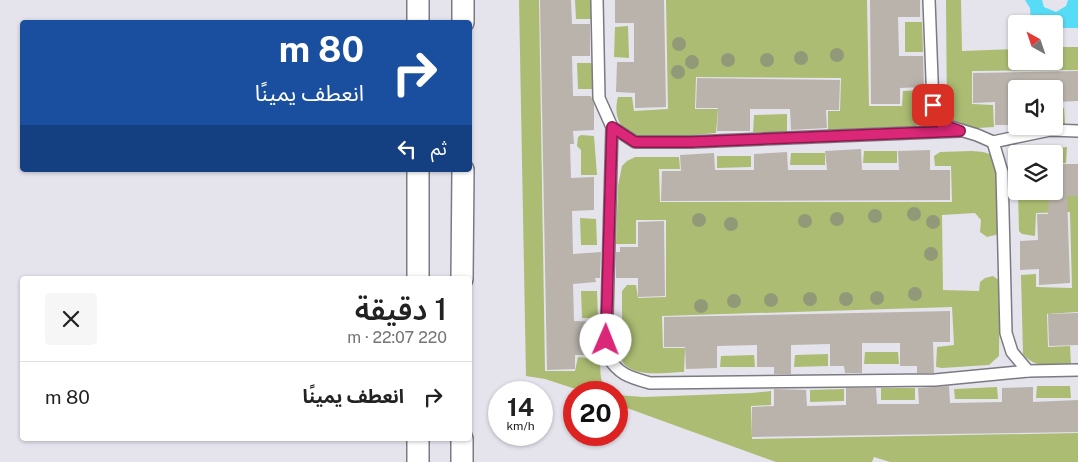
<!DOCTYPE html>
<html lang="ar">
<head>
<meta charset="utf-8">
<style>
  :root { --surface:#fff; --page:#f6f6f6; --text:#222; --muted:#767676; --line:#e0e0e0 }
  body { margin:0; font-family:"Public Sans","Noto Sans Arabic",sans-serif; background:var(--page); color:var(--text); direction:rtl; height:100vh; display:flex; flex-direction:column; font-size:19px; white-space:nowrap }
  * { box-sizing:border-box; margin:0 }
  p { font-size:16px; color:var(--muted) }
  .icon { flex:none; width:28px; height:28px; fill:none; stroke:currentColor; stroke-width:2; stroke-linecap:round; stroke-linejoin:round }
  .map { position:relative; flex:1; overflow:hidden; direction:ltr }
  .side { position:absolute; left:20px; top:276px; width:452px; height:165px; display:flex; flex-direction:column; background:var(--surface); border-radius:5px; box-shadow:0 1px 4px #0004; direction:rtl }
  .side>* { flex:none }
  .top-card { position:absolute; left:20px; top:20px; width:452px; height:152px; border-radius:5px; box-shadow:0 1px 4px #0004; direction:rtl; background:#1a4fa0; color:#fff; overflow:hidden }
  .needle { width:32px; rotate:320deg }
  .controls { position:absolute; left:1008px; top:15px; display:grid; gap:10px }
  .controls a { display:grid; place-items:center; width:55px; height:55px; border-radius:5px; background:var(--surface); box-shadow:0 1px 4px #0004; font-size:25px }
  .speed { position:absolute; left:488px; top:381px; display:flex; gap:10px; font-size:25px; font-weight:700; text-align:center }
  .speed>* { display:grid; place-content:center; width:65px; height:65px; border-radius:50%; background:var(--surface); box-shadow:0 1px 4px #0004; line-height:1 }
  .speed small { font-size:12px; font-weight:400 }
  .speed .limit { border:8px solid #d22; background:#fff; color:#111 }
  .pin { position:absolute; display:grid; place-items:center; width:42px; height:42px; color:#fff; margin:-21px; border-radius:10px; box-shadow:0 2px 8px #0006 }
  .me { position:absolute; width:55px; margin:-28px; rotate:1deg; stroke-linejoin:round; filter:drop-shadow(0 0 4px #0008) }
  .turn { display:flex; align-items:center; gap:18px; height:105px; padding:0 25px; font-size:22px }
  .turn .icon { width:65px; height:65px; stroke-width:2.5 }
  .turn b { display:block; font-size:35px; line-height:42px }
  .then { display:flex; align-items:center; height:48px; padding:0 25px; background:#0003; gap:10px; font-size:19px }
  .round { display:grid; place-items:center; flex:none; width:52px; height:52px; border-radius:5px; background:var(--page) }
  .overview { display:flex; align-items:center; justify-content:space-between; height:85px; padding:0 25px }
  h1 { font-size:30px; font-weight:600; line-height:38px }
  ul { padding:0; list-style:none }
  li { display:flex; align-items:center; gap:15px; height:70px; padding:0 25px; border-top:1px solid var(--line) }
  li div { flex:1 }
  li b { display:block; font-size:19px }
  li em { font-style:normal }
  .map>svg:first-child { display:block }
  .green { fill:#acbc72 }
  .water { fill:#56dcf7 }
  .building { fill:#b9b3ab }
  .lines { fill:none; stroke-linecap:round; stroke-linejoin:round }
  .service-casing { stroke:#7b7a82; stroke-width:14 }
  .minor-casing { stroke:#7b7a82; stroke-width:24 }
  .service { stroke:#fff; stroke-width:11 }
  .minor { stroke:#fff; stroke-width:21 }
  .tree { fill:#929978 }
  .route-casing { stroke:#8e194d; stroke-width:12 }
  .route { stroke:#db2777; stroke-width:9 }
</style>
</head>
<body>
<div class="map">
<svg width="1078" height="462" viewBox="0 0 1078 462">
  <rect width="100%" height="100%" fill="#e5e4ed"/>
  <g class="green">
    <path d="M519 0H539L545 371H575L578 357 596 359 600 362C601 376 599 384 611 392H585L545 379 526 376Z"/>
    <path d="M575 0H591L592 19H576Z"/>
    <path d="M666 0H867L869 106H902L903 91 926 90C928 109 929 116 913 128L828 131V111H840L841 78 696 77 695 109H718L716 133C696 134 647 142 631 134 617 127 614 111 618 97H632L634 111 668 109Z"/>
    <path d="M946 0H961L962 51 1016 49V61H1054V47H1078V70L972 71V104L993 105 994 127 962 129 947 117Z"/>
    <path d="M905 22H922L923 52H905Z"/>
    <path d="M628 26 629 58 614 57 615 27Z"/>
    <path d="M577 63H594V89H578Z"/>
    <path d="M1064 108 1065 124 1054 125V109Z"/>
    <path d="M787 114V132H753L754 115Z"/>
    <path d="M581 135 594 136 597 175H581V150L577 146 578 137Z"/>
    <path d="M1067 147 1066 163H1054V154H1027L1035 150Z"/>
    <path d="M864 151H897V163H863Z"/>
    <path d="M972 151C980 152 988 151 994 158 1001 168 999 220 999 234L987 237 980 232 981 220 975 213 942 215 943 290 979 291 980 282 985 278 993 276 1000 281 999 352V356L989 365 942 368 936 367 937 347 954 345 952 307 662 316 663 348H685L684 372C667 372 632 379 622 361V291L627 285H636L638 298 666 297V220H636V244H616L618 186 622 166 627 161 635 157H679L680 169H659L660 202H952L951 166H935L934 156 940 152Z"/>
    <path d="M791 153H825V165H790Z"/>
    <path d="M717 156H751V167L717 168Z"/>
    <path d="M1018 191H1048V196H1078V312L1047 314 1048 347 1070 346 1071 364C1051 365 1037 370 1023 354L1021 275 1036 274V287L1072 288 1070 212 1036 213 1035 236 1022 234 1019 231Z"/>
    <path d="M580 218 596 219 597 245H581Z"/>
    <path d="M581 291H597L598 318H582Z"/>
    <path d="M865 352H898L899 364H864Z"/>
    <path d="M828 354V366L794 367 795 355Z"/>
    <path d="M754 355 755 367H720L721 356Z"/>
    <path d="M1037 386H1070L1071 398H1036Z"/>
    <path d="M997 387 998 399H955L954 389Z"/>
    <rect x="881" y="388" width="34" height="12"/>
    <path d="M844 389V401L810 402V390Z"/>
    <path d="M771 391V405L751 406 752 439 1078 433V462H890L874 457 872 462H776L616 404V395L644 397 751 393Z"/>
  </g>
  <path class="water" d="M1025 0H1042L1044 7 1056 12 1066 6 1068 0H1078V28H1054V24H1031L1030 8Z"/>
  <g class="building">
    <path d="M540 0H571L572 24H590V56H572L573 96H591L594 104V130L573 131 574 144H570L571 178 594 177V210L572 211 573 254 601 252 600 278H595L596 282 573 284 574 321 598 322V355H575V369L547 370Z"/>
    <path d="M615 0H664L666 107 635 108V93L616 92 617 62H634V23H615Z"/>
    <path d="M870 0H920V17H898L899 56H923L924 87 900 88V104H871Z"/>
    <path d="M1078 71V101L1054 102V89H1016V125H995V102L973 103V73Z"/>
    <path d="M697 78 840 80 839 110H826L827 128 791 130 790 109H750V131H717L718 108H696Z"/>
    <path d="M861 149 862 170H899L898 151 930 150V170H950V200L661 201 662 171H681L680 155 714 153 715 170H754V154L787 152 788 170H827L825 151Z"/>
    <path d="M1054 164H1078V196H1067L1070 283 1039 285V269L1020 270V241L1038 240 1037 214H1048L1049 191H1054Z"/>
    <path d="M664 221 665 296 638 297V278H616V252H620V247H638V222Z"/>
    <path d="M950 311V342H933L934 373H917V366H900V343H862V373H845L844 366H830V344L791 345V374H774V367H757V345L717 346V368L686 369 685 347H664V317Z"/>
    <path d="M1078 313V345L1049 346 1048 314Z"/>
    <path d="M949 386 950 403 1002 402V388L1033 387V402L1078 400V432L752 437V407L774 406V389L806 390 807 406 846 405V388H876L877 404H919L918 388Z"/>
  </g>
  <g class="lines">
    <g class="service-casing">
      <g id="service">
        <path d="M597 0 599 98 612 127 606 354C618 374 628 377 650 383L935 380 1028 371 1078 370"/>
        <path d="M929 0 933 105 941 124 977 135 993 142 1050 130 1078 131"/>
        <path d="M612 127 635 142H691L960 131"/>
        <path d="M993 142 1002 172 1006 333 1012 352 1028 371"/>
      </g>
    </g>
    <g class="minor-casing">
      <g id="minor">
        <path d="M418 0V22"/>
        <path d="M463 22V0"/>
        <path d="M418 170V279"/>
        <path d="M462 279 463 170"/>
        <path d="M418 439V462"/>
        <path d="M462 462V439"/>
      </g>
    </g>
    <use href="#service" class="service"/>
    <use href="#minor" class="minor"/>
  </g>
  <g class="tree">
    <circle cx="679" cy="44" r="7"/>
    <circle cx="837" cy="55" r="7"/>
    <circle cx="801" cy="58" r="7"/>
    <circle cx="728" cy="60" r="7"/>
    <circle cx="767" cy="60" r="7"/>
    <circle cx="692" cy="62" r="7"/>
    <circle cx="678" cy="72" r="7"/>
    <circle cx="914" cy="214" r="7"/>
    <circle cx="875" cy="216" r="7"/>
    <circle cx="837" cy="219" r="7"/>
    <circle cx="699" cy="220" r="7"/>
    <circle cx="805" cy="221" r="7"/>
    <circle cx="933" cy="222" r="7"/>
    <circle cx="731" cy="224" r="7"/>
    <circle cx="931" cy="254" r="7"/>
    <circle cx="915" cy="294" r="7"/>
    <circle cx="877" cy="298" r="7"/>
    <circle cx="810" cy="299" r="7"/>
    <circle cx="846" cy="299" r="7"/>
    <circle cx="771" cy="300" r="7"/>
    <circle cx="734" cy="301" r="7"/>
    <circle cx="701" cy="306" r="7"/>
  </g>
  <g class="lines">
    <g class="route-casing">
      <path id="route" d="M606 340 612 127 635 142H691L960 131 941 124 933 105"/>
    </g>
    <use href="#route" class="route"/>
  </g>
</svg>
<div class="controls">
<a><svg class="needle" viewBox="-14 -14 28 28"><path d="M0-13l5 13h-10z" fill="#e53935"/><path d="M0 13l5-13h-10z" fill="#767676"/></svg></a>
<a><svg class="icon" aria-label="sound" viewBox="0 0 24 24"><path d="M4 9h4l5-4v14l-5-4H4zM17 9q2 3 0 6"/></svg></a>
<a><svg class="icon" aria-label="layers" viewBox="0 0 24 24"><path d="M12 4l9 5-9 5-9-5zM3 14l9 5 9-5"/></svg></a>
</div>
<div class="speed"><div>14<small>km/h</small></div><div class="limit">20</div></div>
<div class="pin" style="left:933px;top:105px;background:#d93025"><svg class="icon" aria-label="arrive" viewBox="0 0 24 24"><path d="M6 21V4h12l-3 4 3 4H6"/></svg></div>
<svg class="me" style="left:606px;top:340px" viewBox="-20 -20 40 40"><circle r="19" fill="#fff"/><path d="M0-13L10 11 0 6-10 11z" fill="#db2777"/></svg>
<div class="top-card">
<div class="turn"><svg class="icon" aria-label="right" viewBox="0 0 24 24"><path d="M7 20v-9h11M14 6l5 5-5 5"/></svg><div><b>80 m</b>انعطف يمينًا</div></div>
<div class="then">ثم<svg class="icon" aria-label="left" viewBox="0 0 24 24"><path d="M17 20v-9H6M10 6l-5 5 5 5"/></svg></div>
</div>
<section class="side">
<div class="overview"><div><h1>1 دقيقة</h1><p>220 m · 22:07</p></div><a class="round"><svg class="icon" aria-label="close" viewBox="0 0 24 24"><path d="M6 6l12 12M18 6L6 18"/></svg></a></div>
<ul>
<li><svg class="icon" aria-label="right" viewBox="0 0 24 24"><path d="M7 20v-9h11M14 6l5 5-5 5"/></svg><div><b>انعطف يمينًا</b></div><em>80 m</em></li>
</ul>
</section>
</div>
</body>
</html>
